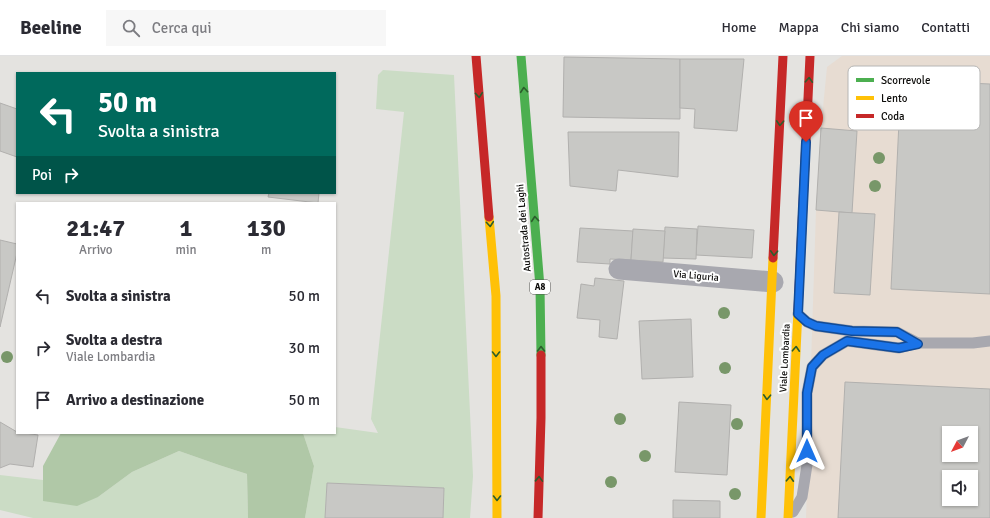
<!DOCTYPE html>
<html lang="it">
<head>
<meta charset="utf-8">
<style>
  :root { --surface:#fff; --page:#f7f7f7; --text:#2b2b33; --muted:#7c7c81; --line:#e1e1e2 }
  body { margin:0; font-family:Signika,sans-serif; background:var(--page); color:var(--text); height:100vh; display:flex; flex-direction:column; font-size:15px; white-space:nowrap }
  * { box-sizing:border-box; margin:0 }
  p { font-size:13px; color:var(--muted) }
  .icon { flex:none; width:22px; height:22px; fill:none; stroke:currentColor; stroke-width:2; stroke-linecap:round; stroke-linejoin:round }
  .map { position:relative; flex:1; overflow:hidden }
  .side { position:absolute; left:16px; top:146px; width:320px; height:232px; display:flex; flex-direction:column; background:var(--surface); border-radius:0px; box-shadow:0 1px 3px #0004 }
  .side>* { flex:none }
  .banner { position:absolute; left:16px; top:16px; width:320px; height:122px; border-radius:0px; box-shadow:0 1px 3px #0004; background:#00695c; color:#fff; overflow:hidden }
  .needle { width:26px; rotate:229deg }
  .controls { position:absolute; left:942px; top:370px; display:grid; gap:8px }
  .controls a { display:grid; place-items:center; width:36px; height:36px; border-radius:0px; background:var(--surface); box-shadow:0 1px 3px #0004; font-size:20px }
  .pin { position:absolute; display:grid; place-items:center; width:34px; height:34px; color:#fff; margin:-41px -17px; border-radius:50% 50% 50% 0; rotate:-45deg; box-shadow:0 0 4px #0007 }
  .pin .icon { rotate:45deg }
  .me { position:absolute; width:44px; margin:-22px; rotate:0deg; stroke-linejoin:round; filter:drop-shadow(0 0 3px #0008) }
  .turn { display:flex; align-items:center; gap:14px; height:84px; padding:0 16px; font-size:18px }
  .turn .icon { width:52px; height:52px; stroke-width:2.5 }
  .turn b { display:block; font-size:28px; line-height:34px }
  .then { display:flex; align-items:center; height:38px; padding:0 16px; background:#0003; gap:8px; font-size:15px }
  .eta { display:flex; justify-content:space-evenly; align-items:center; height:68px; text-align:center }
  .eta b { font-size:24px; font-weight:700; line-height:28px }
  ul { padding:0; list-style:none }
  li { display:flex; align-items:center; gap:12px; height:52px; padding:0 16px }
  li div { flex:1 }
  li b { display:block; font-size:15px }
  li em { font-style:normal }
  header { display:flex; align-items:center; gap:24px; box-sizing:border-box; height:56px; padding:0 20px; background:var(--surface); border-bottom:1px solid var(--line) }
  header strong { font-size:19px }
  nav { display:flex; gap:22px; margin-inline-start:auto; font-size:14px }
  .search { width:280px; height:36px; background:var(--page); display:flex; align-items:center; gap:10px; box-sizing:border-box; padding:0 14px; border-radius:0px; color:var(--muted); font-size:15px }
  .map>svg:first-child { display:block }
  .commercial { fill:#e7dcd2; fill-rule:evenodd }
  .green { fill:#cbdcc5 }
  .forest { fill:#b0c8a7 }
  .building { fill:#c8c8c5; stroke:#b1b0ae; fill-rule:evenodd }
  .lines { fill:none; stroke-linecap:round; stroke-linejoin:round }
  .lane { stroke:#a8a8af; stroke-width:11 }
  .street { stroke:#a8a8af; stroke-width:21 }
  .fast { stroke:#4caf50; stroke-width:9 }
  .slow { stroke:#ffc107; stroke-width:9 }
  .jam { stroke:#c62828; stroke-width:9 }
  .tree { fill:#789769 }
  .oneway { stroke:#2c5d2c }
  .route-casing { stroke:#114b97; stroke-width:10 }
  .route { stroke:#1a73e8; stroke-width:7 }
  .labels { text-anchor:middle; dominant-baseline:central; stroke-width:4; stroke-linejoin:round; paint-order:stroke }
  .shield { fill:#fff; stroke:#555453; stroke-width:1 }
  .shield-label { font-size:9px; font-weight:bold; fill:#0c0b09 }
  .street-label { font-size:10px; fill:#0c0b09; stroke:#fff }
  .key { fill:#fff; stroke:#b6b6b5; stroke-width:1 }
  .key-label { font-size:11px; fill:#0c0b09 }
</style>
</head>
<body>
<header>
<strong>Beeline</strong>
<div class="search"><svg class="icon" aria-label="search" viewBox="0 0 24 24"><circle cx="10" cy="10" r="6"/><path d="M15 15l6 6"/></svg>Cerca qui</div>
<nav><a>Home</a><a>Mappa</a><a>Chi siamo</a><a>Contatti</a></nav>
</header>
<div class="map">
<svg width="990" height="462" viewBox="0 0 990 462">
  <rect width="100%" height="100%" fill="#e4e3e0"/>
  <path class="commercial" d="M842 0H990V462H806L816 154 821 72 827 11ZM949 377H971V399H949ZM949 421H971V443H949Z"/>
  <g class="green">
    <path d="M383 14 454 19 473 420 470 462H443L444 432 327 427 325 462H305L314 410 303 377H335V371L378 377 371 363 404 56 376 53 378 19Z"/>
    <path d="M179 395 219 409 247 418 248 462H33L0 454V419L43 424V445L98 441 132 416Z"/>
  </g>
  <path class="forest" d="M61 377H303L314 410 305 462H248L247 418 219 409 179 395 132 416 98 441 77 450 43 445V410Z"/>
  <g class="building">
    <path d="M564 1 680 3V63L563 61Z"/>
    <path d="M680 3H744L737 75 694 72 695 53 680 52Z"/>
    <path d="M901 24 990 28V238L891 233Z"/>
    <path d="M0 47 17 53V101L0 95Z"/>
    <path d="M821 72 857 75 852 157 816 154Z"/>
    <path d="M568 76H679L678 121 618 114 616 135 570 130Z"/>
    <path d="M269 137H319L318 147 268 141Z"/>
    <path d="M839 156 875 158 870 239 834 237Z"/>
    <path d="M698 170 754 174 752 202 696 199Z"/>
    <path d="M665 171 697 173 696 203 663 202Z"/>
    <path d="M580 172 633 175 631 204 610 203V208L577 206Z"/>
    <path d="M633 173 665 175 663 206 631 204Z"/>
    <path d="M0 184 17 188V197L0 271Z"/>
    <path d="M595 222 624 225 617 283 599 281 600 264 577 262 581 228 594 230Z"/>
    <path d="M691 263 693 321 642 323 639 265Z"/>
    <path d="M845 326 990 333V462H838ZM949 377H971V399H949ZM949 421H971V443H949Z"/>
    <path d="M679 346 731 349 727 419 675 416Z"/>
    <path d="M0 366 17 376V377H25L38 379 33 411 10 408 0 412Z"/>
    <path d="M327 427 444 432 443 462H325Z"/>
    <path d="M673 444 720 445V462H673Z"/>
  </g>
  <g class="lines">
    <g class="lane">
      <path d="M798 258 807 266 816 270 852 275 897 276 918 287"/>
      <path d="M793 456 802 441 807 409V337L812 311 823 299 847 285 899 292 918 287H973L990 285"/>
    </g>
    <path class="street" d="M619 213 773 226"/>
    <path class="fast" d="M521 0 540 231 541 299"/>
    <g class="slow">
      <path d="M489 161 496 240 497 462"/>
      <path d="M761 462 773 202"/>
      <path d="M788 462 798 254"/>
    </g>
    <g class="jam">
      <path d="M476 0 489 161"/>
      <path d="M773 202 783 0"/>
      <path d="M798 254 810 0"/>
      <path d="M538 462 541 362V299"/>
    </g>
  </g>
  <g class="tree">
    <circle cx="879" cy="102" r="6"/>
    <circle cx="875" cy="130" r="6"/>
    <circle cx="724" cy="257" r="6"/>
    <circle cx="7" cy="301" r="6"/>
    <circle cx="725" cy="312" r="6"/>
    <circle cx="620" cy="363" r="6"/>
    <circle cx="737" cy="368" r="6"/>
    <circle cx="645" cy="400" r="6"/>
    <circle cx="611" cy="426" r="6"/>
    <circle cx="735" cy="438" r="6"/>
  </g>
  <defs><path id="oneway-chevron" d="M-2-3.5L2.5 0L-2 3.5" fill="none" stroke-width="1.6" stroke-linecap="round" stroke-linejoin="round"/></defs>
  <g class="oneway">
    <use href="#oneway-chevron" transform="translate(809 24) rotate(-87)"/>
    <use href="#oneway-chevron" transform="translate(524 34) rotate(-95)"/>
    <use href="#oneway-chevron" transform="translate(479 39) rotate(85)"/>
    <use href="#oneway-chevron" transform="translate(780 67) rotate(93)"/>
    <use href="#oneway-chevron" transform="translate(535 163) rotate(-95)"/>
    <use href="#oneway-chevron" transform="translate(490 168) rotate(85)"/>
    <use href="#oneway-chevron" transform="translate(774 197) rotate(93)"/>
    <use href="#oneway-chevron" transform="translate(541 293) rotate(-90)"/>
    <use href="#oneway-chevron" transform="translate(796 293) rotate(-87)"/>
    <use href="#oneway-chevron" transform="translate(496 298) rotate(90)"/>
    <use href="#oneway-chevron" transform="translate(767 341) rotate(93)"/>
    <use href="#oneway-chevron" transform="translate(539 423) rotate(-88)"/>
    <use href="#oneway-chevron" transform="translate(790 423) rotate(-87)"/>
    <use href="#oneway-chevron" transform="translate(497 442) rotate(90)"/>
  </g>
  <g class="lines">
    <g class="route-casing">
      <path id="route" d="M806 86 798 258 807 266 816 270 852 275 897 276 918 288 899 292 847 285 823 299 812 311 807 337V395"/>
    </g>
    <use href="#route" class="route"/>
  </g>
  <g class="labels">
    <rect class="shield" x="530" y="224" width="20" height="14" rx="3"/>
    <g class="shield-label">
      <text x="540" y="231">A8</text>
    </g>
    <g class="street-label">
      <text transform="translate(524 172) rotate(-95)">Autostrada dei Laghi</text>
      <text transform="translate(696 220) rotate(5)">Via Liguria</text>
      <text transform="translate(785 302) rotate(-87)">Viale Lombardia</text>
    </g>
  </g>
  <rect x="848" y="10" width="132" height="64" rx="6" class="key"/>
  <rect x="856" y="22" width="18" height="4" fill="#4caf50"/>
  <rect x="856" y="40" width="18" height="4" fill="#ffc107"/>
  <rect x="856" y="58" width="18" height="4" fill="#c62828"/>
  <g class="key-label">
    <text x="881" y="28">Scorrevole</text>
    <text x="881" y="46">Lento</text>
    <text x="881" y="64">Coda</text>
  </g>
</svg>
<div class="controls">
<a><svg class="needle" viewBox="-14 -14 28 28"><path d="M0-13l5 13h-10z" fill="#e53935"/><path d="M0 13l5-13h-10z" fill="#7c7c81"/></svg></a>
<a><svg class="icon" aria-label="sound" viewBox="0 0 24 24"><path d="M4 9h4l5-4v14l-5-4H4zM17 9q2 3 0 6"/></svg></a>
</div>
<div class="pin" style="left:806px;top:86px;background:#d93025"><svg class="icon" aria-label="arrive" viewBox="0 0 24 24"><path d="M6 21V4h12l-3 4 3 4H6"/></svg></div>
<svg class="me" style="left:807px;top:395px" viewBox="-20 -20 40 40"><path d="M0-17L14 15 0 8-14 15z" fill="#1a73e8" stroke="#fff" stroke-width="4"/></svg>
<div class="banner">
<div class="turn"><svg class="icon" aria-label="left" viewBox="0 0 24 24"><path d="M17 20v-9H6M10 6l-5 5 5 5"/></svg><div><b>50 m</b>Svolta a sinistra</div></div>
<div class="then">Poi<svg class="icon" aria-label="right" viewBox="0 0 24 24"><path d="M7 20v-9h11M14 6l5 5-5 5"/></svg></div>
</div>
<section class="side">
<div class="eta">
<div><b>21:47</b><p>Arrivo</p></div>
<div><b>1</b><p>min</p></div>
<div><b>130</b><p>m</p></div>
</div>
<ul>
<li><svg class="icon" aria-label="left" viewBox="0 0 24 24"><path d="M17 20v-9H6M10 6l-5 5 5 5"/></svg><div><b>Svolta a sinistra</b></div><em>50 m</em></li>
<li><svg class="icon" aria-label="right" viewBox="0 0 24 24"><path d="M7 20v-9h11M14 6l5 5-5 5"/></svg><div><b>Svolta a destra</b><p>Viale Lombardia</p></div><em>30 m</em></li>
<li><svg class="icon" aria-label="arrive" viewBox="0 0 24 24"><path d="M6 21V4h12l-3 4 3 4H6"/></svg><div><b>Arrivo a destinazione</b></div><em>50 m</em></li>
</ul>
</section>
</div>
</body>
</html>
